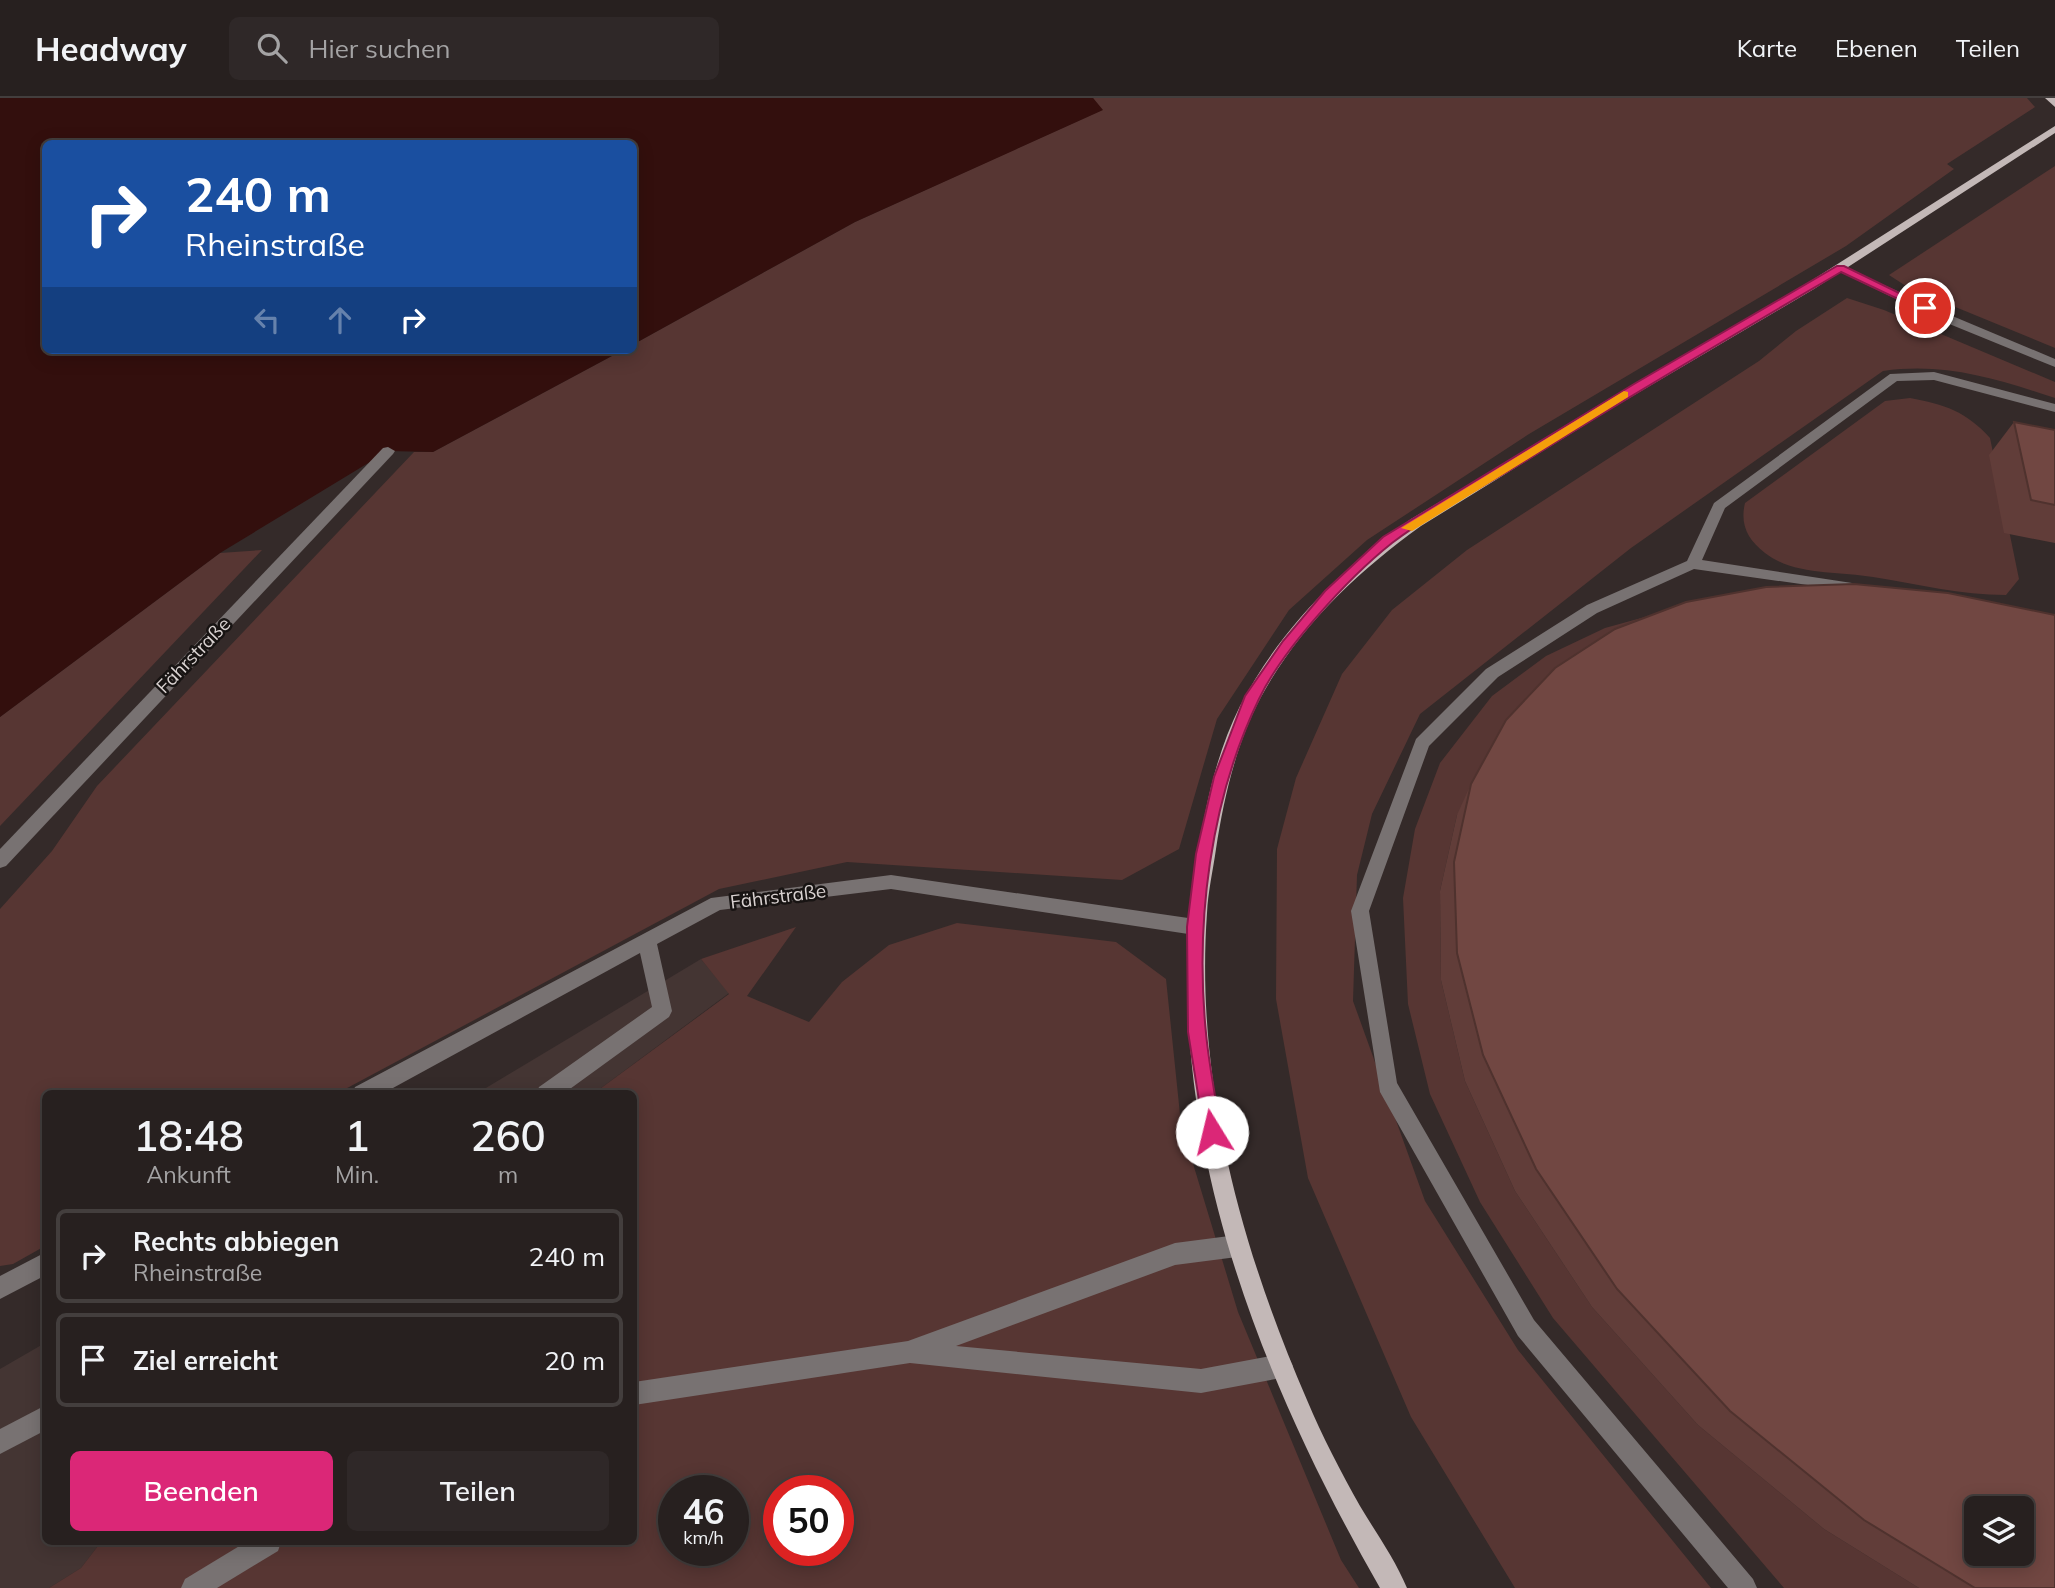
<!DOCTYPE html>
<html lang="de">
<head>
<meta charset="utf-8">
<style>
  :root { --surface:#27201f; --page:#2f2828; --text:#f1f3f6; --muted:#a4a3a4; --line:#433e3d; --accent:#db2777 }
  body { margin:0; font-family:Mulish,sans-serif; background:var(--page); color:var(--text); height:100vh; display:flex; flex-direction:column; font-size:26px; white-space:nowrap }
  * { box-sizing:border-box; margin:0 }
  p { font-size:23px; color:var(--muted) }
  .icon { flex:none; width:38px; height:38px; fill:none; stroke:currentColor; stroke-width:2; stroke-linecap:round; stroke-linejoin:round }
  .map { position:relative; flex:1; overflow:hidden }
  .panel { position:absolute; left:42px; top:992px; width:595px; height:455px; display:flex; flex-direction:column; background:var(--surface); border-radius:10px; box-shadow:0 4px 18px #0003,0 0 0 2px var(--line) }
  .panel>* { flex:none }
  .top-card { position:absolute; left:42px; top:42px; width:595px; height:214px; border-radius:10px; box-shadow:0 4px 18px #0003,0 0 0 2px var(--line); background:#1a4fa0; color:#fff; overflow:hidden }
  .tools { position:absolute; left:1964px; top:1398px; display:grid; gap:14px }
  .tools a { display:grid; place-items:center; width:70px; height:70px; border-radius:10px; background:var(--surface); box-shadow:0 4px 18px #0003,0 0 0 2px var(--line); font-size:35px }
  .speed { position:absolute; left:658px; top:1377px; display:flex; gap:14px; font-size:35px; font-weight:700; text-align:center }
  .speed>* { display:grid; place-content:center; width:91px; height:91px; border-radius:50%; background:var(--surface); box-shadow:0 4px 18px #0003,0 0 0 2px var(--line); line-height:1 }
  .speed small { font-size:18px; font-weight:400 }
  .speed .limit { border:10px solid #d22; background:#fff; color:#111 }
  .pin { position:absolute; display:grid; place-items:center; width:60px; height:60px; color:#fff; margin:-30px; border:4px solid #fff; border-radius:50%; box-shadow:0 2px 7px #0007 }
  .me { position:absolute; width:77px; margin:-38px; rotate:351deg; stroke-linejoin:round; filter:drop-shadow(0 0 5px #0008) }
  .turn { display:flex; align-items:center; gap:24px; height:147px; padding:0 28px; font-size:32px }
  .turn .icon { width:91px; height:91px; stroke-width:2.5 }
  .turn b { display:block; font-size:49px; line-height:60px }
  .lanes { display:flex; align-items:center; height:66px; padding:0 28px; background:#0003; justify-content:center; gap:35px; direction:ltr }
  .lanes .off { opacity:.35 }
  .eta { display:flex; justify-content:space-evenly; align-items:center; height:119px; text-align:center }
  .eta b { font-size:42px; font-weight:600; line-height:49px }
  .button { display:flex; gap:14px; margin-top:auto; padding:14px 28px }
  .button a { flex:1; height:80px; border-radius:10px; background:var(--accent); color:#fff; font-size:28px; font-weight:600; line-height:80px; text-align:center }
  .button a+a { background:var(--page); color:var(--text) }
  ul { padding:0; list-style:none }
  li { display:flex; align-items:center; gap:21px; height:94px; margin:0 14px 10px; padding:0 14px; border:4px solid var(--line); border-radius:10px }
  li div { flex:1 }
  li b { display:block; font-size:26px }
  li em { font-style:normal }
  header { display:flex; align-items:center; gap:42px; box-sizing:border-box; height:98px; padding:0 35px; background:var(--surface); border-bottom:2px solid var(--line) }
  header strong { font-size:33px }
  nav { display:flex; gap:38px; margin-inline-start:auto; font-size:24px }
  .search { width:490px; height:63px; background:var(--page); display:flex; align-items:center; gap:18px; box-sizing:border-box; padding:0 24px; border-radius:10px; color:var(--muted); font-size:26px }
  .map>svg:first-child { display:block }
  .built { fill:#443533 }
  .green { fill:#573633; fill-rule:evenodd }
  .water { fill:#330f0d }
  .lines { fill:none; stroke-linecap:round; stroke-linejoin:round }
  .minor { fill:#787272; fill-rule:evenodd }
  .major { fill:#c3b8b7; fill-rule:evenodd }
  .wall { fill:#613d39 }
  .building { fill:#714742; stroke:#4f322e; stroke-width:2; fill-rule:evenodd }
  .route { fill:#db2777; stroke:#8e194d; stroke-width:2 }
  .slow { fill:#f59e0b }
  .labels { text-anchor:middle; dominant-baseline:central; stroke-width:5; stroke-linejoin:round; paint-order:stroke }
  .street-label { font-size:19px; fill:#d9d2d1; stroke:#181413 }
</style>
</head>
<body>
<header>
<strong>Headway</strong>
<div class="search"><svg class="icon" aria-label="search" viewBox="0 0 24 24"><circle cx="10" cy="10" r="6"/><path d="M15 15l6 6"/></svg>Hier suchen</div>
<nav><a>Karte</a><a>Ebenen</a><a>Teilen</a></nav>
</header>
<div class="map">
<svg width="2055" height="1490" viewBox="0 0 2055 1490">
  <rect width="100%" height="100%" fill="#342a29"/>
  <g class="built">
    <path d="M701 861 729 895 593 996H476Z"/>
    <path d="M45 1245 46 1444H101L81 1470 49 1490H0V1271Z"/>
  </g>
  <g class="green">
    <path d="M1093 0H2027L2035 9 1947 66 1954 71 1846 148 1529 336 1367 442 1289 512 1217 621 1179 751 1122 782 847 764 719 791 336 996H46L45 1148 13 1166 0 1168V811L52 753 97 688 414 354H433L623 252H634V246L855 124 1102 12Z"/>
    <path d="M2055 68V250L1909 190 1889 177Z"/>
    <path d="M1847 200 1884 212 2055 284V300C1997 281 1945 264 1883 273L1631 450 1420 616 1372 716 1357 777 1353 903 1425 1103 1518 1252 1711 1490H1515L1411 1319 1308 1080 1276 901 1277 751 1296 680 1342 576 1392 512 1467 452 1759 263 1796 233Z"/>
    <path d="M1910 300C1944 306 1967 314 1990 340L2019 481 2006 497C1961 497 1917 486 1873 479 1838 473 1795 478 1765 455 1747 441 1740 426 1745 405L1885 303Z"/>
    <path d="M262 452 0 728V619L220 455Z"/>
    <path d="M1681 509 1457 717 1440 793 1441 882 1465 983 1515 1093 1592 1209 1698 1327 1824 1431 1919 1490H1784L1553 1220 1480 1104 1430 996 1408 906 1403 800 1415 731 1440 665 1492 598 1546 558 1605 530Z"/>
    <path d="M957 825 1116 844 1166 881 1181 1026 1238 1214 1341 1462 1359 1490H49L81 1470 101 1444H634V996H593L729 896 701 861 796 829 747 898 809 924 842 884 889 847ZM674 1393H733V1452H674ZM779 1393H838V1452H779Z"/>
  </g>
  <path class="water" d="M0 0H1093L1103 12 855 124 634 246V46H46V252H623L433 354 388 353 220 455 0 619Z"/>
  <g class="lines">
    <g class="minor">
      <path d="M1840 167 1950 217 2055 261V269L1942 223 1836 172V168Z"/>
      <path d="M1934 274 2055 306V314L1934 282 1897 283 1725 410 1702 462 1852 485 1859 490 1857 494 1694 471 1597 515 1498 579 1429 648 1369 813 1397 985 1534 1222 1753 1481 1757 1490H1728L1518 1238 1380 994 1351 813 1416 641 1486 571 1587 507 1687 463 1714 405 1890 276Z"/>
      <path d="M388 349 395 353 393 356 6 768 0 770V751L383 350Z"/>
      <path d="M891 777 1195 821 1202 823 1204 829 1202 835 1195 837 891 791 720 812 657 846 672 913 669 919 563 996H536L539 989 652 909 640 855 382 996H352L355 989 711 800Z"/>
      <path d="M1237 1137 1245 1140 1248 1148 1245 1156 1237 1159 1175 1167 956 1248 1201 1271 1281 1256 1289 1260 1293 1268 1289 1276 1281 1280 1201 1295 910 1265 634 1307V1284L908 1243 1175 1145Z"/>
      <path d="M46 1154V1177L0 1201V1178Z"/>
      <path d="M46 1307V1332L0 1356V1331Z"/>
      <path d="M246 1444H281L278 1453 217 1490H181L185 1481Z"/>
    </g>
    <g class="major">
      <path d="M2045 0H2055V9Z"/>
      <path d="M2055 28V35L1814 191 1614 309 1421 428C1357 474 1299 529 1261 599 1236 646 1224 699 1216 751 1213 772 1208 794 1207 815 1195 983 1241 1150 1307 1302 1322 1338 1341 1374 1360 1408 1376 1435 1395 1461 1407 1490H1380C1254 1270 1156 1019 1197 762 1205 709 1216 656 1240 608 1280 531 1341 471 1411 421L1806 186Z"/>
    </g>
  </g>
  <g class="wall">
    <path d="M2014 324 2055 332V445L2004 435 1989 357Z"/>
    <path d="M1471 686 2055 1490H1919L1824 1431 1698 1327 1592 1209 1515 1093 1465 983 1441 882 1440 793 1457 717Z"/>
  </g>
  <g class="building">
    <path d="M2014 324 2055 332V407L2031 402Z"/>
    <path d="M1854 486 1948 495 2055 517V1490H1975L1864 1422 1730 1313 1617 1191 1536 1071 1483 957 1457 855 1454 764 1471 686 1506 622 1555 570 1615 531 1686 504 1766 489ZM1976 1410H2021V1456H1976Z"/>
  </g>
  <path class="route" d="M1837 168H1844L1930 210 1921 212 1841 174C1737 235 1634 295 1532 359 1487 387 1434 413 1392 445 1348 480 1283 551 1259 601 1210 702 1195 825 1206 935 1209 968 1216 1001 1221 1034L1219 1040 1212 1043 1205 1040 1188 934 1187 829 1196 756 1214 679 1245 598 1283 543 1325 493 1383 439 1634 286Z"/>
  <path class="slow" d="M1624 293 1628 294V299L1412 433 1401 430Z"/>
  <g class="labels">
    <g class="street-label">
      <text transform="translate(193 557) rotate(-46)">Fährstraße</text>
      <text transform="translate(778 798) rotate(-7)">Fährstraße</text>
    </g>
  </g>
</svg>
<div class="tools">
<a><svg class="icon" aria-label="layers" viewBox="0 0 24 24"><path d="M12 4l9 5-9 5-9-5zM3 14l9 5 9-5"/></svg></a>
</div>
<div class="speed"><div>46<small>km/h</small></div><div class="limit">50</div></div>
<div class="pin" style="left:1925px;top:210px;background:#d93025"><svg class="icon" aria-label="arrive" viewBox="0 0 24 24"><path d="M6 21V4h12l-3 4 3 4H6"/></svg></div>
<svg class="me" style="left:1212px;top:1034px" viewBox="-20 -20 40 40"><circle r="19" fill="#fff"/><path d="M0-13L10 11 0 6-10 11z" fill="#db2777"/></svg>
<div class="top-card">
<div class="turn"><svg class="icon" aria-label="right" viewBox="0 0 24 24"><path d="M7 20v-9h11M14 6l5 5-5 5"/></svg><div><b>240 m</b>Rheinstraße</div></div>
<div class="lanes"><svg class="icon off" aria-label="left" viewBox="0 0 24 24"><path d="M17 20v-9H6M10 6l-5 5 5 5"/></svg><svg class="icon off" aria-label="ahead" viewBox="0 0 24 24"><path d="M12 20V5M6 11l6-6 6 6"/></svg><svg class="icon" aria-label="right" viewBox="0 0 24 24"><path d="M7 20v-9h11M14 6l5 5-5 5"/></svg></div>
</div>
<section class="panel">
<div class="eta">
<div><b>18:48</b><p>Ankunft</p></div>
<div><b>1</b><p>Min.</p></div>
<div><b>260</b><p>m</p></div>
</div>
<ul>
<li><svg class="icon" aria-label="right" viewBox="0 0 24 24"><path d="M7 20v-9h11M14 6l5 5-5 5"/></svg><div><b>Rechts abbiegen</b><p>Rheinstraße</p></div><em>240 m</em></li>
<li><svg class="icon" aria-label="arrive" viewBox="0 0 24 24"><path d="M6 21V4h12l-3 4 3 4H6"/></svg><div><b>Ziel erreicht</b></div><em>20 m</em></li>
</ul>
<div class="button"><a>Beenden</a><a>Teilen</a></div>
</section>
</div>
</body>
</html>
